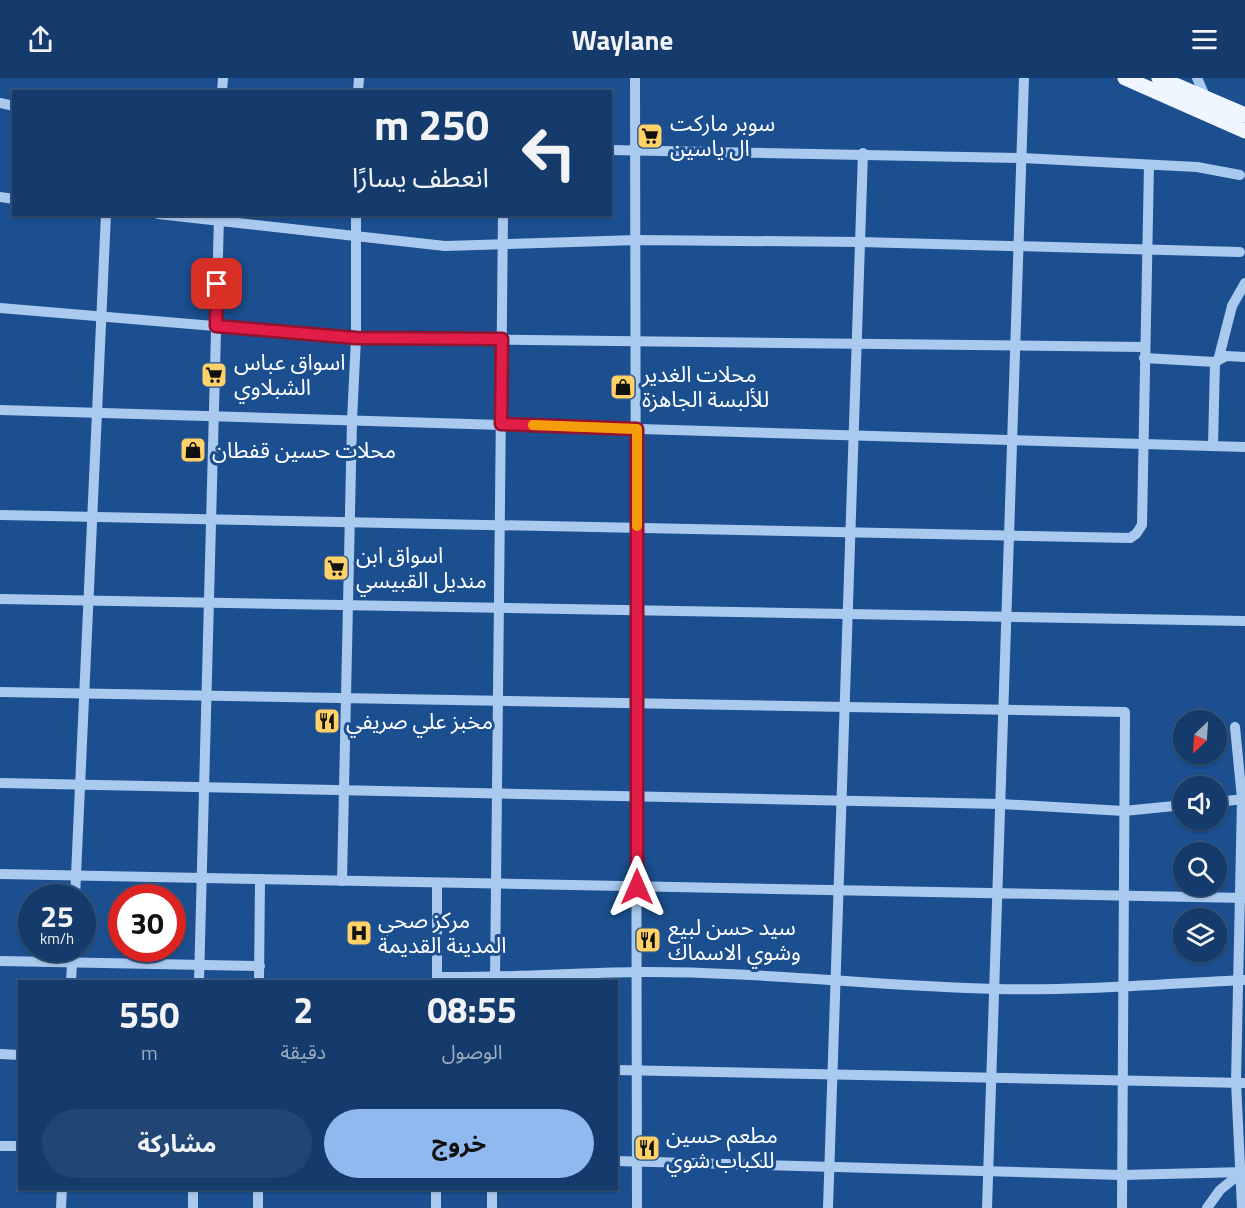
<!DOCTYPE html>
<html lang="ar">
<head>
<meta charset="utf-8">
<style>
  :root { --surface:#143b6b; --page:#214673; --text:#f1f3f6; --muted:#9dadc1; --line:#33557e; --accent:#90b9f0 }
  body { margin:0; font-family:"Titillium Web","Noto Sans Arabic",sans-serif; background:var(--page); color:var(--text); direction:rtl; height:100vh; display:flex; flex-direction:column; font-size:22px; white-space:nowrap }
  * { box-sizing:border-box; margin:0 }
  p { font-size:20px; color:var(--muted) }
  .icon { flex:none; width:33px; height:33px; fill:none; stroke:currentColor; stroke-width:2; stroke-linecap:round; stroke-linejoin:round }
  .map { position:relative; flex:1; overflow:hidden; direction:ltr }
  .drawer { position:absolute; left:18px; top:902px; width:600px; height:210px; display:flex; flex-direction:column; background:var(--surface); border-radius:0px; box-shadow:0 2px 4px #0004,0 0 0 2px var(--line); direction:rtl }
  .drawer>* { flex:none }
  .top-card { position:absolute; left:12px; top:12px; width:600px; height:126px; border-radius:0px; box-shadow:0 2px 4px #0004,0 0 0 2px var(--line); direction:rtl; background:#143b6b; color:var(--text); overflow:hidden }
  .needle { width:39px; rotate:205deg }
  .fabs { position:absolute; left:1173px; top:632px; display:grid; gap:12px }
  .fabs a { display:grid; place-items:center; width:54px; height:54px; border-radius:50%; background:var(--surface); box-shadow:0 2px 4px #0004,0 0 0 2px var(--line); font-size:30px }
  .speed { position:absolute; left:18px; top:806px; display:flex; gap:12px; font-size:30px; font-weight:700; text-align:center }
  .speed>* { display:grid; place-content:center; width:78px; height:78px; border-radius:50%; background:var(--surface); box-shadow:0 2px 4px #0004,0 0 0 2px var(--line); line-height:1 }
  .speed small { font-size:15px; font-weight:400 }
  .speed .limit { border:9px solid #d22; background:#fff; color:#111 }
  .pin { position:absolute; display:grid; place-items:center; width:51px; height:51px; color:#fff; margin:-26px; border-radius:12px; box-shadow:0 3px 9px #0006 }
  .me { position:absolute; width:66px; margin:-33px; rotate:0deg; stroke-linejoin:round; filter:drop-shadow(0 0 4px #0008) }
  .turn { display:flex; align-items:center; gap:21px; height:126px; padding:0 24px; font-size:27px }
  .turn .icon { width:78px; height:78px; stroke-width:2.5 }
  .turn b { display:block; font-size:42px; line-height:51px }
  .eta { display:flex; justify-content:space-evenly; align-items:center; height:102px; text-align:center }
  .eta b { font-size:36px; font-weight:700; line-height:42px }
  .action { display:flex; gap:12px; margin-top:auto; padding:12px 24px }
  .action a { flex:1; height:69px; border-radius:36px; background:var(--accent); color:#111; font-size:24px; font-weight:700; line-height:69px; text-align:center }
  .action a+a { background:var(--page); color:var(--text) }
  header { display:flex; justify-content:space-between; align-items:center; height:78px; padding:0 24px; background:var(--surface); font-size:27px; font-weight:700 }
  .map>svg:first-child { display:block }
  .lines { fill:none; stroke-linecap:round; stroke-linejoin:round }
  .minor { stroke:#a9c9ee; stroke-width:10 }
  .major { stroke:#f0f6ff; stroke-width:15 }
  .route-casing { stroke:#92132f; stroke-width:15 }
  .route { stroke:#e11d48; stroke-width:10 }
  .slow { stroke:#f59e0b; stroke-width:10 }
  .labels { text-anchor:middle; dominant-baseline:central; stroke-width:6; stroke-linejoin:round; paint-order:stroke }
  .poi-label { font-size:22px; fill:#fff; stroke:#1b4f8f; text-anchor:start }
</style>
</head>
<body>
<header><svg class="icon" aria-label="menu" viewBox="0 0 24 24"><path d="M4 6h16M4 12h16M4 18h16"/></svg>Waylane<svg class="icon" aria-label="share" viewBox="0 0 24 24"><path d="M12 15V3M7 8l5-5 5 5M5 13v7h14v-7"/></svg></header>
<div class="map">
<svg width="1245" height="1130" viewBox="0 0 1245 1130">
  <rect width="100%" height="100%" fill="#1b4f8f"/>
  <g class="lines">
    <g class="minor">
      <path d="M635 0 637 1130"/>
      <path d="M1197 0 1205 18"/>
      <path d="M222 14 223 0"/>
      <path d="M358 14 359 0"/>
      <path d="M0 25 14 28"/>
      <path d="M610 72 1022 80 1197 89 1240 97"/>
      <path d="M0 119 14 121"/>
      <path d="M158 136 445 168 637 162 860 164 1240 174"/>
      <path d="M0 230 356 260 1144 269"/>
      <path d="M1219 279 1232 228 1245 205"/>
      <path d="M1144 280 1215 284 1226 278 1245 279"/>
      <path d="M0 332 1245 369"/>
      <path d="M1213 368 1215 284"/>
      <path d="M0 437 1130 460 1136 456 1142 447 1149 87"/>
      <path d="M0 521 1245 543"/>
      <path d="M0 614 1125 634 1122 1130"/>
      <path d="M1235 649 1242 721 1236 1004 1242 1130"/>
      <path d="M0 705 1001 726 1124 733 1184 727"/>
      <path d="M1216 724 1245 721"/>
      <path d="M0 796 1245 820"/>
      <path d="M342 803 352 342 356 260V136"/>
      <path d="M75 819 106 136"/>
      <path d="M0 883 260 888"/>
      <path d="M437 899C504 900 570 895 637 894 756 893 876 908 995 911 1079 913 1162 906 1245 902"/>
      <path d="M71 903 73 870"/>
      <path d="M199 903 219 139"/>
      <path d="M259 903 260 801"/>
      <path d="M437 903V805"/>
      <path d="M495 903 503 136"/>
      <path d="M0 976 20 977"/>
      <path d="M616 992 1245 1005"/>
      <path d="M0 1068H20"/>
      <path d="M616 1083 1122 1097 1245 1094"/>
      <path d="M61 1130 62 1110"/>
      <path d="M193 1130V1110"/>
      <path d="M258 1130V1110"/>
      <path d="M436 1130V1110"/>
      <path d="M492 1130V1110"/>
      <path d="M828 1130 863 75"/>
      <path d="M987 1130 1024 0"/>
      <path d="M1207 1130 1220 1112 1242 1094"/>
    </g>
    <g class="major">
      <path d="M1125 0 1245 53"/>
      <path d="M1159 0 1245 37"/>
    </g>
  </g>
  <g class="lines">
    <g class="route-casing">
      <path id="route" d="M217 206 216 248 356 260 502 261 501 346 637 351V809"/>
    </g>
    <use href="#route" class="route"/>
    <path class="slow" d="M533 347 637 351V448"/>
  </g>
  <defs>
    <g id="supermarket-square" transform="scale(1.35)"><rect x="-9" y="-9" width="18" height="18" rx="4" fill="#ffd166" stroke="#1b4f8f"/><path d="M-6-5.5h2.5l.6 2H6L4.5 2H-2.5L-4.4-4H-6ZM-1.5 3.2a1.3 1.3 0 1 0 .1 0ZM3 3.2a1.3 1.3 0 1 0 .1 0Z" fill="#111"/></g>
    <g id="shop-square" transform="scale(1.35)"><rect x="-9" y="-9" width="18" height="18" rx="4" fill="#ffd166" stroke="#1b4f8f"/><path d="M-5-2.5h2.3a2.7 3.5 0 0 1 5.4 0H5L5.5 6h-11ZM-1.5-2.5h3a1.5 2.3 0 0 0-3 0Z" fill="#111"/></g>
    <g id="restaurant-square" transform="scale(1.35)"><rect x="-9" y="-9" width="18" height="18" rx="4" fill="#ffd166" stroke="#1b4f8f"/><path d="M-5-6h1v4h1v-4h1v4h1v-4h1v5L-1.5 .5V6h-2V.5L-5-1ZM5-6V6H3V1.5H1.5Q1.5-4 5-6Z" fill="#111"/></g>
    <g id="hospital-square" transform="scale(1.35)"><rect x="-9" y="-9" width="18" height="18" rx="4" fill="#ffd166" stroke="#1b4f8f"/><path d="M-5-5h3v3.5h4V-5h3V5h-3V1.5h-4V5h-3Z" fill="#111"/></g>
  </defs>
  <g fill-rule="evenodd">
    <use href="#supermarket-square" x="650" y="58"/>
    <use href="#supermarket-square" x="214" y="297"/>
    <use href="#shop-square" x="623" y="309"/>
    <use href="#shop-square" x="193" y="372"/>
    <use href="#supermarket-square" x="336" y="490"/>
    <use href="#restaurant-square" x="327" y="643"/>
    <use href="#hospital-square" x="359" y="855"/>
    <use href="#restaurant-square" x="648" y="862"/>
    <use href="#restaurant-square" x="647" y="1070"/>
  </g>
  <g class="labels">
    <g class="poi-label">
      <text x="670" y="45">سوبر ماركت<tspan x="670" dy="25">ال ياسين</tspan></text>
      <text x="234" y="284">اسواق عباس<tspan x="234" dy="25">الشبلاوي</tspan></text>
      <text x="642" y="296">محلات الغدير<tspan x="642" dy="25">للألبسة الجاهزة</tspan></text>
      <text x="212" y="372">محلات حسين قفطان</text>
      <text x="356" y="477">اسواق ابن<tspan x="356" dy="25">منديل القبيسي</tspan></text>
      <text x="346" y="643">مخبز علي صريفي</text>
      <text x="378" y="842">مركز صحي<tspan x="378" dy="25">المدينة القديمة</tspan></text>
      <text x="668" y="849">سيد حسن لبيع<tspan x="668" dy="25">وشوي الاسماك</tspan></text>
      <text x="666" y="1057">مطعم حسين<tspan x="666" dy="25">للكباب شوي</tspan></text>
    </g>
  </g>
</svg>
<div class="fabs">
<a><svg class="needle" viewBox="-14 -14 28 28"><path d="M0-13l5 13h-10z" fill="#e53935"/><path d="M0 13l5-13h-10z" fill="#9dadc1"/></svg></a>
<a><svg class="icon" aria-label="sound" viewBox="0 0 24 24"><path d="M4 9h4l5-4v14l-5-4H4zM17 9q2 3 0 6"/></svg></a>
<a><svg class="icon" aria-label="search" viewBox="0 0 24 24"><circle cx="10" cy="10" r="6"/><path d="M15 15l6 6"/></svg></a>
<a><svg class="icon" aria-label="layers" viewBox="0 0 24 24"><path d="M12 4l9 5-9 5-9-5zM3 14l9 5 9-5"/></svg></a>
</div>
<div class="speed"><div>25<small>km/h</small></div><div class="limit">30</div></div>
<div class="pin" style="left:217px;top:206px;background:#d93025"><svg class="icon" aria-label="arrive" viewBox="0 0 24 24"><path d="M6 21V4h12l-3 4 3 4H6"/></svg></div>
<svg class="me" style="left:637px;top:809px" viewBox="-20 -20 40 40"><path d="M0-17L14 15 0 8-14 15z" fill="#e11d48" stroke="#fff" stroke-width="4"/></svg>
<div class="top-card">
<div class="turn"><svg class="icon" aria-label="left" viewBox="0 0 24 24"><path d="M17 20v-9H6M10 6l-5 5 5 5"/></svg><div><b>250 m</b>انعطف يسارًا</div></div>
</div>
<section class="drawer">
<div class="eta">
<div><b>08:55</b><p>الوصول</p></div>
<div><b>2</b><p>دقيقة</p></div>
<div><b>550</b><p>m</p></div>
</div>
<div class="action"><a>خروج</a><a>مشاركة</a></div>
</section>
</div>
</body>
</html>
